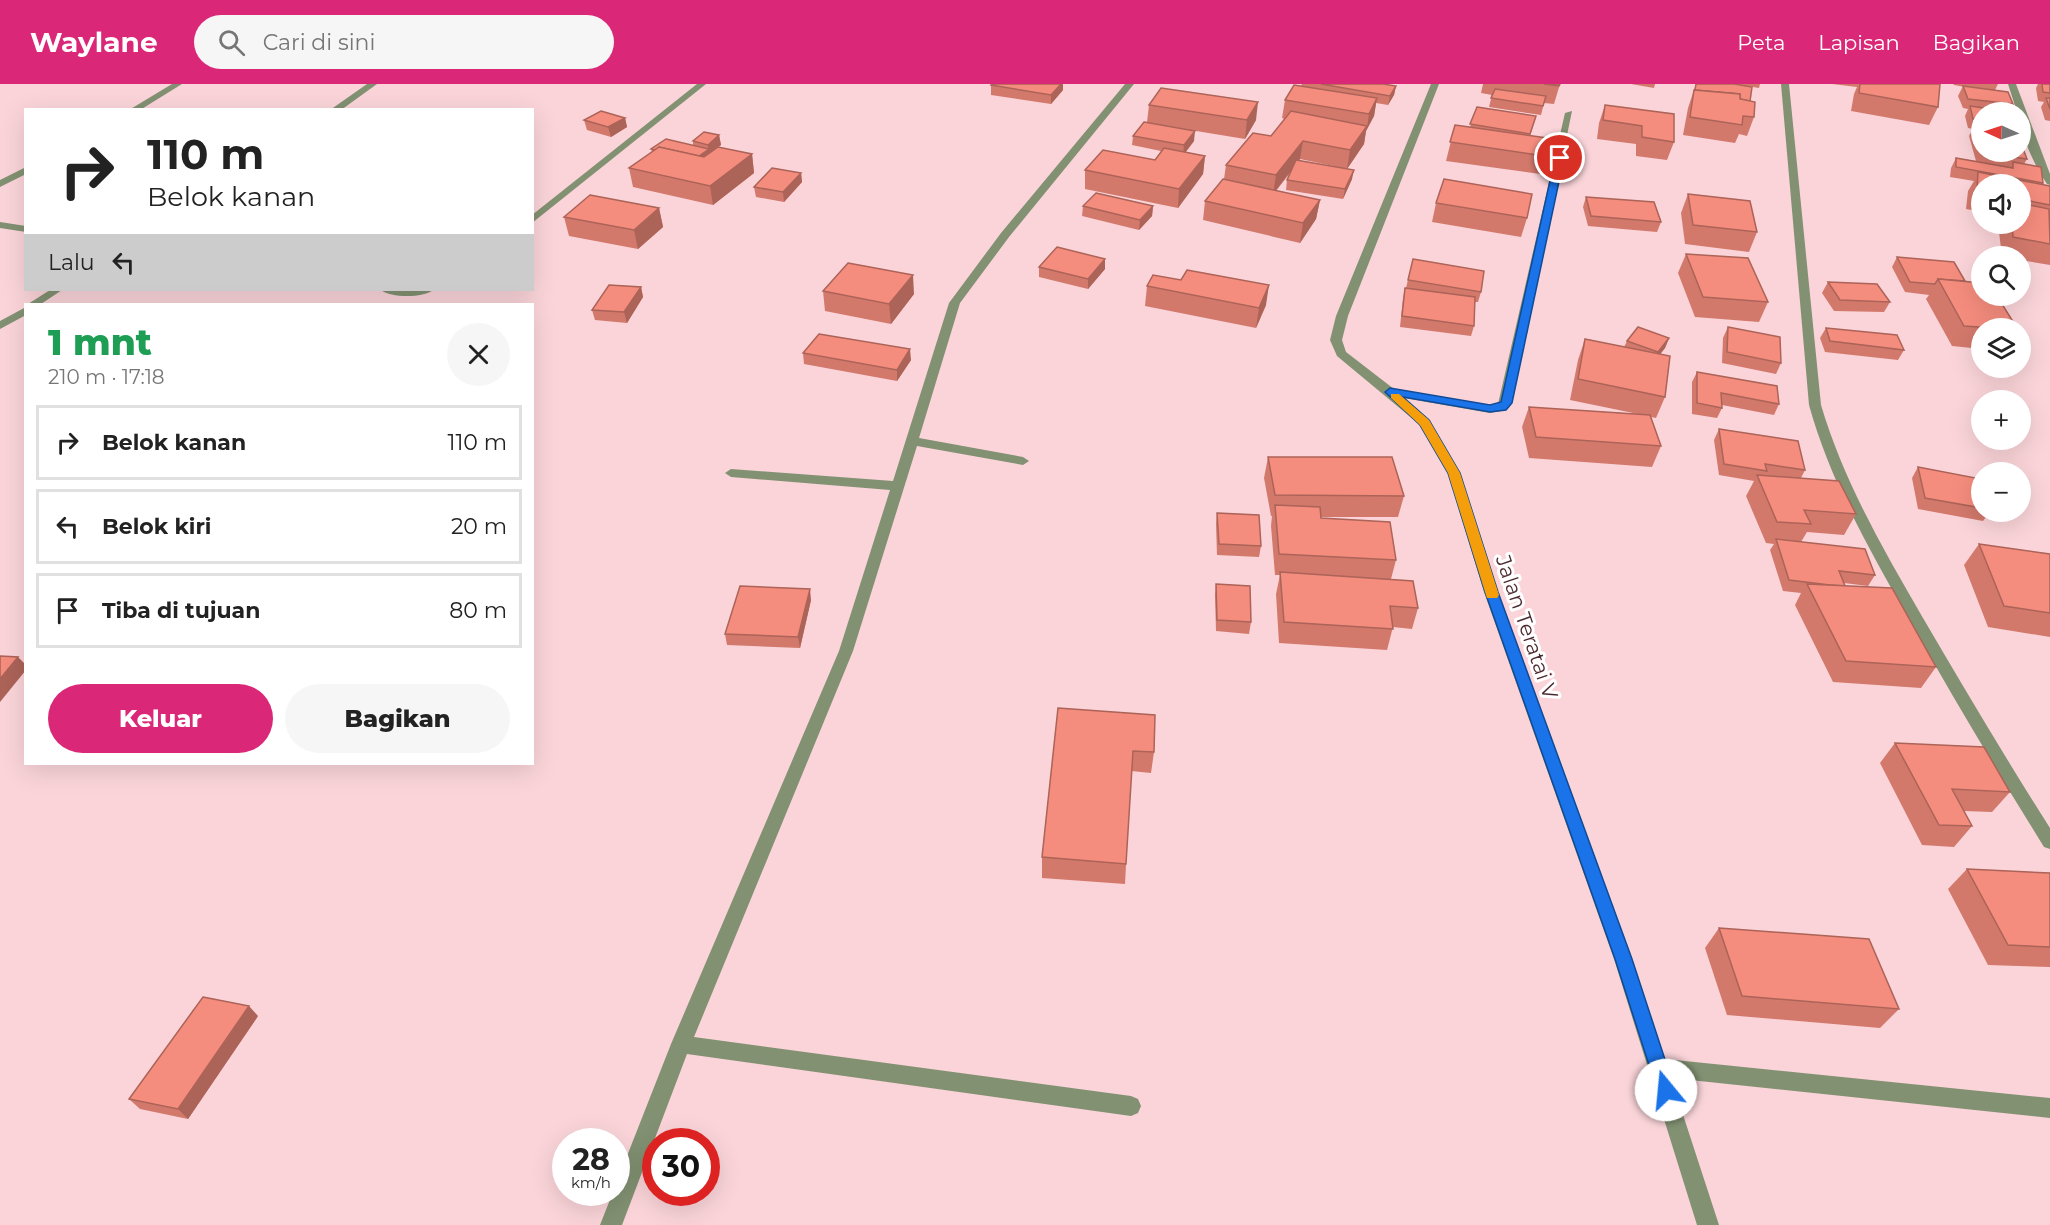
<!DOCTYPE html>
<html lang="id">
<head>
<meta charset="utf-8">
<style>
  :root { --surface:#fff; --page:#f6f6f6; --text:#222; --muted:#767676; --line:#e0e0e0; --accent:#db2777 }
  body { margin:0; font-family:Montserrat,sans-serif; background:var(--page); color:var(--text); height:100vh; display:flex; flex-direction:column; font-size:22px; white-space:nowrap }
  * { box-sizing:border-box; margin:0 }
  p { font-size:20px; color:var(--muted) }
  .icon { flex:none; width:33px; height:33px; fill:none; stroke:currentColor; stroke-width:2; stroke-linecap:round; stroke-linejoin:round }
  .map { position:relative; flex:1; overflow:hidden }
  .panel { position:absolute; left:24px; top:219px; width:510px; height:462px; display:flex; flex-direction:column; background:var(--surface); border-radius:0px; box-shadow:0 6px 24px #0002 }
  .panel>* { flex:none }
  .hud { position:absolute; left:24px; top:24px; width:510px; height:183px; border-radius:0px; box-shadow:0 6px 24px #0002; background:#fff; color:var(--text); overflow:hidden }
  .needle { width:39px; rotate:273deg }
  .fabs { position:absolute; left:1971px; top:18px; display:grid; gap:12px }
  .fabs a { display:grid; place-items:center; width:60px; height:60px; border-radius:50%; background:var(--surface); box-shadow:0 6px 24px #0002; font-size:30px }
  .speed { position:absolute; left:552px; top:1044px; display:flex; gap:12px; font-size:30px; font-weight:700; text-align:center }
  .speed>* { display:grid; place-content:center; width:78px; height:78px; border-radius:50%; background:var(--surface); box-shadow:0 6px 24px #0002; line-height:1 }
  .speed small { font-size:15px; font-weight:400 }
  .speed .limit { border:9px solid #d22; background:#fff; color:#111 }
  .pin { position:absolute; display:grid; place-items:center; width:51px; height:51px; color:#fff; margin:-26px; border:3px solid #fff; border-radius:50%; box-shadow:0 2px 6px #0007 }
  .me { position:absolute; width:66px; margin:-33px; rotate:343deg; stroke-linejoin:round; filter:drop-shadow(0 0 4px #0008) }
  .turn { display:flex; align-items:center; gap:21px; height:126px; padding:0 24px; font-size:27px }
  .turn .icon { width:78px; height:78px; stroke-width:2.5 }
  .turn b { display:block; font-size:42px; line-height:51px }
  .then { display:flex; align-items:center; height:57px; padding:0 24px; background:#0003; gap:12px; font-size:22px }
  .round { display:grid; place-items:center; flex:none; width:63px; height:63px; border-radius:32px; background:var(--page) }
  .head { display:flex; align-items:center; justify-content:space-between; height:102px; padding:0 24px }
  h1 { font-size:36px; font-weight:800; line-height:45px; color:#1e9e55 }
  .action { display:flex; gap:12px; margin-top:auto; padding:12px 24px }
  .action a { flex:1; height:69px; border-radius:36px; background:var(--accent); color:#fff; font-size:24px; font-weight:800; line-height:69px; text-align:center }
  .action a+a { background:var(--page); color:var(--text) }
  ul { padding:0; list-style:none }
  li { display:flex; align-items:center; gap:18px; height:75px; margin:0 12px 9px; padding:0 12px; border:3px solid var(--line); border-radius:0px }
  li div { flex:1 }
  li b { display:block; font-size:22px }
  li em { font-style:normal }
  header { display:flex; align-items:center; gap:36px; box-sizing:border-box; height:84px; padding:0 30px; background:var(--accent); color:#fff }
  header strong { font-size:28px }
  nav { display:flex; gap:33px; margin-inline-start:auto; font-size:21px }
  .search { width:420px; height:54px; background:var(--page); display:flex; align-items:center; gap:15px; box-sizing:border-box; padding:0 21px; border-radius:33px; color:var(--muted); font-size:22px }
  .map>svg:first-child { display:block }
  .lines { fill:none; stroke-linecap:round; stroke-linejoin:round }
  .minor { fill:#829172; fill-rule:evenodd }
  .wall { fill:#d3796c; fill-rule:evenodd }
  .shaded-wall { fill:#ac6358 }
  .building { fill:#f58d7e; stroke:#ac6358; stroke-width:1.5 }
  .route { fill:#1a73e8; stroke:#114b97; stroke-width:1.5 }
  .slow { fill:#f59e0b }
  .labels { text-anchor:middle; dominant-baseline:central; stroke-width:6; stroke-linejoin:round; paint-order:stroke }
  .street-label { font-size:21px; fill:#4c292f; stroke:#fff }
</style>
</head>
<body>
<header>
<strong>Waylane</strong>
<div class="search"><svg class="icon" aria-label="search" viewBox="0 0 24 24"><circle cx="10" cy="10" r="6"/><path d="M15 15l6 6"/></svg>Cari di sini</div>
<nav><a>Peta</a><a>Lapisan</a><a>Bagikan</a></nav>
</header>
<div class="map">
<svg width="2050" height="1141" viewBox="0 0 2050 1141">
  <rect width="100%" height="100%" fill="#fad4d9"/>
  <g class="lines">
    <g class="minor">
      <path d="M172 0H182L140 26H129Z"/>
      <path d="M367 0H377L341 26H330Z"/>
      <path d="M697 0H706L532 139V131Z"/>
      <path d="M1125 0H1134L1009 153 960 219 919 354 1023 373 1029 377 1023 381 917 362 853 567 694 953 1131 1012 1138 1015 1141 1022 1138 1029 1131 1032 687 970 622 1141H600L613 1108H616V1100L671 960 839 567 890 406 731 393 725 389 731 385 893 397 949 219 1001 149Z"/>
      <path d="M1431 0H1439L1348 232 1342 256 1346 268 1394 305 1490 321 1498 320 1565 29 1572 27 1512 319 1506 326 1490 329 1404 314 1429 336 1460 389 1498 508 1632 875 1665 975 2050 1014V1034L1671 994 1719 1141H1697L1614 875 1484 508 1448 389 1420 341 1337 272 1330 256 1336 232Z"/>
      <path d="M1781 0H1789L1821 321C1844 398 1883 465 1923 534 1964 604 2006 675 2050 744V765L2044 763C1998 689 1954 615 1911 539 1871 468 1831 400 1809 321Z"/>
      <path d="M2008 0H2016L2050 90V101L2047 100C2034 80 2020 52 2020 28H2017Z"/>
      <path d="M26 83V90L0 103V96Z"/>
      <path d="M0 138 26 142V148L0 144Z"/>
      <path d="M50 206H62L41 220H28Z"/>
      <path d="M381 206H433C423 214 391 214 381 206Z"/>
      <path d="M26 223V231L0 245V237Z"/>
    </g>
  </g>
  <g class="wall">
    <path d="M992 0H1063V6L1051 20 991 11V1Z"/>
    <path d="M1302 0H1383L1396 2 1394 11 1388 21 1376 19 1374 32 1366 47 1364 60 1347 85 1352 95 1343 115 1286 106 1287 96 1293 85 1276 107 1320 116 1316 135 1300 159 1203 136 1205 117 1224 95 1226 81 1271 52 1285 35 1282 34 1285 16 1301 2ZM1300 75 1338 83 1299 77Z"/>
    <path d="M1483 0H1560L1554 20 1544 19 1541 31 1489 23 1492 11 1481 9Z"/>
    <path d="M1631 0H1655L1654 4Z"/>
    <path d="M1696 0H1760L1759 4 1747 2 1750 17 1754 33 1747 52 1739 50 1735 59 1683 51 1688 24Z"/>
    <path d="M1832 0H1940L1938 23 1929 41 1851 27 1854 10 1857 3Z"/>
    <path d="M1953 0H1998L1995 6 2013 20 2009 28H1982V68L2027 75 2024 80 2043 99 2042 101 2050 102V181L2020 176V172H2002L1998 140H2020V100H1982V128L1966 125 1968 107 1974 97 1950 93 1951 84 1956 74 1976 77 1969 52 1973 45 1968 44 1965 32 1968 25 1963 24 1958 12 1963 2 1965 3 1954 1Z"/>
    <path d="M2038 0H2050V37L2045 36 2041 23 2044 18 2038 17 2036 4Z"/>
    <path d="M1149 21 1256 36 1245 55 1184 45 1194 57 1186 68 1205 72 1203 90 1178 124 1085 105V86L1155 76 1161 67 1132 61 1133 52 1147 38Z"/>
    <path d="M1605 21 1674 58 1667 76 1636 72V60L1597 55 1599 39Z"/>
    <path d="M1477 23 1536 32 1530 52 1545 72 1540 90 1446 77 1455 41 1470 43Z"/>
    <path d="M625 34 627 43 611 53 587 46 584 36Z"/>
    <path d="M719 51 721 61 718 63 752 70 754 89 713 121 633 103 629 84 652 68 651 65 693 61V57Z"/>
    <path d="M801 89 802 98 784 118 756 113 754 103Z"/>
    <path d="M1688 110 1757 148 1749 168 1685 160 1681 129Z"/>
    <path d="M1586 113 1661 138 1657 148 1588 142 1583 123Z"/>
    <path d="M1436 119 1527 134 1521 153 1432 138Z"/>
    <path d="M1083 122H1153L1152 132 1139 146 1082 132Z"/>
    <path d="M659 124 663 143 638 165 569 152 564 133Z"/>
    <path d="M1686 170 1768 218 1759 238 1695 233 1678 189Z"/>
    <path d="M1897 173 1965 197 2017 244H1982V265L1952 262 1926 215 1929 211 1905 208 1892 183Z"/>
    <path d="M1105 175V185L1088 205 1039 193V183Z"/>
    <path d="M1413 175 1481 208 1478 218H1475L1474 242 1471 252 1400 243 1403 214 1405 204H1406Z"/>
    <path d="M1828 198 1890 218 1884 228 1834 227 1822 209Z"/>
    <path d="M1147 202 1266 221 1256 244 1145 222Z"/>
    <path d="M641 203 643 213 627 239 595 236 592 226Z"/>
    <path d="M823 207 914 210 891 240 825 227Z"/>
    <path d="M1728 243 1781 279 1776 290 1722 279 1723 254Z"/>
    <path d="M1826 244 1904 266 1898 276 1825 268 1820 254Z"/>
    <path d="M1669 254 1665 264 1660 270 1665 313 1656 334 1651 333 1661 362 1652 383 1529 374 1522 343 1529 323 1638 330 1570 316 1578 276 1585 255 1624 263 1627 257Z"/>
    <path d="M803 269 911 276 897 297 804 280Z"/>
    <path d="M1697 288 1779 320 1774 331 1722 321V324L1717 334 1692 330V298Z"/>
    <path d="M1719 345 1805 386 1801 394 1856 430 1844 451 1807 448 1801 458 1875 491 1868 502 1844 499 1845 502 1936 583 1921 604 1833 598 1795 521 1801 509 1783 507 1770 466 1774 460 1766 459 1746 412 1754 397 1719 391 1714 356Z"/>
    <path d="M1268 373 1404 412 1398 433H1321V434L1396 476 1391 495 1418 524 1412 545 1393 543 1387 566 1279 559 1276 510 1280 491H1275L1271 442 1272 432H1271L1264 394Z"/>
    <path d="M1918 383 1981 395 1982 428H1990L1983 437 1918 425 1912 394Z"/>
    <path d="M1217 429 1261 462 1259 473 1217 471 1216 440Z"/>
    <path d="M1979 460 2050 470V553L1988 543 1964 481Z"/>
    <path d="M1216 500 1251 538 1249 550 1216 547 1215 511Z"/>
    <path d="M811 516 800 564 727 561 725 550Z"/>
    <path d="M1058 624 1154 668 1151 689 1131 687 1125 800 1042 794V773Z"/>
    <path d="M1895 659 2010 708 1992 728 1964 727 1972 742 1954 763 1922 761 1880 679Z"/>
    <path d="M1967 785 2050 789V883L1988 881 1948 805Z"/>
    <path d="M1719 844 1899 925 1880 944 1727 931 1705 864Z"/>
    <path d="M258 932 188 1035 140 1025 129 1015Z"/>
  </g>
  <g class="shaded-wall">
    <path d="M1061 0H1063V6L1051 20V11Z"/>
    <path d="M1396 2 1394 11 1388 21 1390 12Z"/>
    <path d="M1377 14 1374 32 1366 47 1364 60 1347 85 1350 66 1367 43 1369 30Z"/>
    <path d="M1258 18 1256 36 1245 55 1247 36Z"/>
    <path d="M625 34 627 43 611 53 608 43Z"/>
    <path d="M1195 47 1194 57 1183 71 1184 61Z"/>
    <path d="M719 51 721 61 710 70 711 74 695 75 708 65V61Z"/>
    <path d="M1303 57 1300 75 1273 110 1276 91Z"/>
    <path d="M752 70 754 89 713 121 710 102Z"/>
    <path d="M1205 72 1203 90 1178 124 1179 105Z"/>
    <path d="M1354 86 1352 95 1343 115 1345 105Z"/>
    <path d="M801 89 802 98 784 118 783 108Z"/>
    <path d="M1320 116 1316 135 1300 159 1303 139Z"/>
    <path d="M1153 122 1152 132 1139 146 1140 136Z"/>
    <path d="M659 124 663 143 638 165 634 146Z"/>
    <path d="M1105 175V185L1088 205V195Z"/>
    <path d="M913 191 914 210 891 240 889 220Z"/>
    <path d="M1269 201 1266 221 1256 244 1259 224Z"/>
    <path d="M641 203 643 213 627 239 624 228Z"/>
    <path d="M1669 254 1665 264 1654 278 1658 268Z"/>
    <path d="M910 265 911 276 897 297V286Z"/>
    <path d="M810 505 811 516 800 564 798 553Z"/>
    <path d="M18 573 26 581V586L0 618V595Z"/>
    <path d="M249 922 258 932 188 1035 178 1025Z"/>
  </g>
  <g class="building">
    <path d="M992 0H1061L1051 11 991 1Z"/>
    <path d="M1321 0H1383L1396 2 1390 12Z"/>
    <path d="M1544 0H1560L1559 2Z"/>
    <path d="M1696 0H1734L1752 3 1750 17 1740 15V10L1695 6Z"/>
    <path d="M1860 0H1940L1938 23 1859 9Z"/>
    <path d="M2042 0H2050V9L2043 8Z"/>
    <path d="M1294 1 1377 14 1369 30 1285 16Z"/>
    <path d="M1963 2 2008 8 2013 20 1968 15Z"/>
    <path d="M1161 4 1258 18 1247 36 1149 21Z"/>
    <path d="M1495 5 1546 12 1543 22 1491 14Z"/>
    <path d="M1694 6 1740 10V15L1755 18 1754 33 1743 32 1742 41 1690 33Z"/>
    <path d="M2046 14H2050V25Z"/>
    <path d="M1605 21 1674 30V58L1642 53V42L1603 36Z"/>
    <path d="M1970 22 2012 28H1982V36L1973 35Z"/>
    <path d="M1477 23 1536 32 1530 50 1470 40Z"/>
    <path d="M601 27 625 34 608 43 584 36Z"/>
    <path d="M1291 27 1367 42 1350 66 1303 57 1276 91 1226 81 1253 49 1271 52Z"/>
    <path d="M1144 38 1195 47 1184 61 1133 52Z"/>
    <path d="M1455 41 1547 54 1545 72 1450 58Z"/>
    <path d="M1974 42 1982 43V68H2020V57L2027 75 1981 68Z"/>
    <path d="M704 48 719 51 708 61 693 57Z"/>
    <path d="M666 55 709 65 699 72 659 63 655 66 651 65Z"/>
    <path d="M659 63 704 73 718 63 752 70 710 102 629 84Z"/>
    <path d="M1164 64 1205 72 1179 105 1085 86 1103 66 1155 76Z"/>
    <path d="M1956 74 2013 84V78L2041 83 2043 99 1956 83Z"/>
    <path d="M1296 76 1354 86 1345 105 1287 96Z"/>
    <path d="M772 84 801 89 783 108 754 103Z"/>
    <path d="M1978 88 2050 102V121L2020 115V100H1982V107L1977 106Z"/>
    <path d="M1223 95 1320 116 1303 139 1205 117Z"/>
    <path d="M1444 95 1532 110 1527 134 1436 119Z"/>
    <path d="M1096 109 1153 122 1140 136 1083 122Z"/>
    <path d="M1688 110 1750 117 1757 148 1693 141Z"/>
    <path d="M590 111 659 124 634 146 564 133Z"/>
    <path d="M1586 113 1654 118 1661 138 1591 132Z"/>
    <path d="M2020 119 2049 125 2050 160 2013 153 2012 140H2020Z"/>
    <path d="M1057 163 1105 175 1088 195 1039 183Z"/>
    <path d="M1686 170 1748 174 1768 218 1703 213Z"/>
    <path d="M1897 173 1954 178 1965 197 1938 195 1935 200 1910 198Z"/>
    <path d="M1413 175 1484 187 1481 208 1408 196Z"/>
    <path d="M848 179 913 191 889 220 823 207Z"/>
    <path d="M1187 186 1269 201 1259 224 1147 202 1153 191 1181 196Z"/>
    <path d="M1938 195 1982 199V212H1997L2017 244H1994L1964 242Z"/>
    <path d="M1828 198 1877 200 1890 218 1840 216Z"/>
    <path d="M609 201 641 203 624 228 592 226Z"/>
    <path d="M1405 204 1475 213 1474 242 1402 232Z"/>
    <path d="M1638 243 1669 254 1658 268 1627 257Z"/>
    <path d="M1728 243 1780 253 1781 279 1727 268Z"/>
    <path d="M1826 244 1897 251 1904 266 1830 257Z"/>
    <path d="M819 250 910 265 897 286 803 269Z"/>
    <path d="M1585 255 1670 272 1665 313 1578 295Z"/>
    <path d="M1697 288 1777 302 1779 320 1721 309 1722 324 1697 319Z"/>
    <path d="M1529 323 1650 331 1661 362 1536 353Z"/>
    <path d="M1719 345 1798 357 1805 386 1765 380 1767 387 1724 380Z"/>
    <path d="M1268 373H1392L1404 412 1275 411Z"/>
    <path d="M1918 383 1981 395 1982 424 1925 414Z"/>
    <path d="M1757 391 1839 397 1856 430 1804 426 1811 440 1777 438Z"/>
    <path d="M1275 421 1320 423 1321 434 1390 438 1396 476 1279 470Z"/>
    <path d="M1217 429 1259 431 1261 462 1219 460Z"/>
    <path d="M1776 455 1865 465 1875 491 1839 487 1845 502 1830 501 1789 496Z"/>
    <path d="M1979 460 2050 470V529L2004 522Z"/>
    <path d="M1280 488 1413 497 1418 524 1390 522 1393 545 1284 538Z"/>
    <path d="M1216 500 1250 502 1251 538 1217 536Z"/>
    <path d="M1807 500 1892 504 1936 583 1846 577Z"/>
    <path d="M740 502 810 505 798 553 725 550Z"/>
    <path d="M0 572 18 573 0 595Z"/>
    <path d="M1058 624 1155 631 1154 668 1133 667 1126 780 1042 773Z"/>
    <path d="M1895 659 1984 663 2010 708 1952 705 1972 742 1939 741Z"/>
    <path d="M1967 785 2050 789V863L2008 861Z"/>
    <path d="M1719 844 1869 855 1899 925 1742 912Z"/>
    <path d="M203 913 249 922 178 1025 129 1015Z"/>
  </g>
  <path class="route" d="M1560 71 1564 74 1512 319 1506 326 1490 328 1403 313 1429 336 1460 389 1498 508 1632 875 1675 1006 1672 1012 1666 1015 1659 1012 1657 1006 1615 875 1485 508 1448 389 1420 341 1385 308 1390 304 1490 321 1501 318 1555 74Z"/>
  <path class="slow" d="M1391 310H1399L1429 336 1460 389 1499 511 1497 514H1487L1486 511 1448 389 1420 341 1391 314Z"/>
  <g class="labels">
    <g class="street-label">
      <text transform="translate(1527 543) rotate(71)">Jalan Teratai V</text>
    </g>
  </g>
</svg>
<div class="fabs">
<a><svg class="needle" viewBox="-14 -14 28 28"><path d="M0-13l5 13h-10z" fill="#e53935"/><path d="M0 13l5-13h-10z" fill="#767676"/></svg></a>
<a><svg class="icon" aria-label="sound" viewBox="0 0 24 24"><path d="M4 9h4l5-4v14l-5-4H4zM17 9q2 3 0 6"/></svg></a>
<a><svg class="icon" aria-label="search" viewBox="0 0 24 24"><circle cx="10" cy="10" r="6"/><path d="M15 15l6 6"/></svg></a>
<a><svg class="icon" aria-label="layers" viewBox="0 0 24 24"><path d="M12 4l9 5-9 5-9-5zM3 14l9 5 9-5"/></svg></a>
<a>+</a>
<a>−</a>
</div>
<div class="speed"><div>28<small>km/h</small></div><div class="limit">30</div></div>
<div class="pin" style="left:1560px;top:74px;background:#d93025"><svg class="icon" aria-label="arrive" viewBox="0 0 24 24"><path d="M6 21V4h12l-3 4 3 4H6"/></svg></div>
<svg class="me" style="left:1666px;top:1006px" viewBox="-20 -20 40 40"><circle r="19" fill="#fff"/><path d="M0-13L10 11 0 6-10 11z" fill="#1a73e8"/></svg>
<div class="hud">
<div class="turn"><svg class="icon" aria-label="right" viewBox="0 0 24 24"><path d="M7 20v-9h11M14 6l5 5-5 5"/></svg><div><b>110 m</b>Belok kanan</div></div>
<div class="then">Lalu<svg class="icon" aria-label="left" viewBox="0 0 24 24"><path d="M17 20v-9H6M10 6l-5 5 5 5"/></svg></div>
</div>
<section class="panel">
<div class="head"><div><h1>1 mnt</h1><p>210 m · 17:18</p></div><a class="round"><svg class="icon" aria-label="close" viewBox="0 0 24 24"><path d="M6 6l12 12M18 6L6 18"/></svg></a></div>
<ul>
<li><svg class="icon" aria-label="right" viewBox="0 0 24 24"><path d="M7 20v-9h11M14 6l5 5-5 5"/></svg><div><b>Belok kanan</b></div><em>110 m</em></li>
<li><svg class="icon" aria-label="left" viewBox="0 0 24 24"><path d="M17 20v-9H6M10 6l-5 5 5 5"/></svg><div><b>Belok kiri</b></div><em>20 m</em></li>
<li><svg class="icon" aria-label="arrive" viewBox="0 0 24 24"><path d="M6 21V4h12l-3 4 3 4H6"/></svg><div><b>Tiba di tujuan</b></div><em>80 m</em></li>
</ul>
<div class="action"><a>Keluar</a><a>Bagikan</a></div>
</section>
</div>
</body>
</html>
